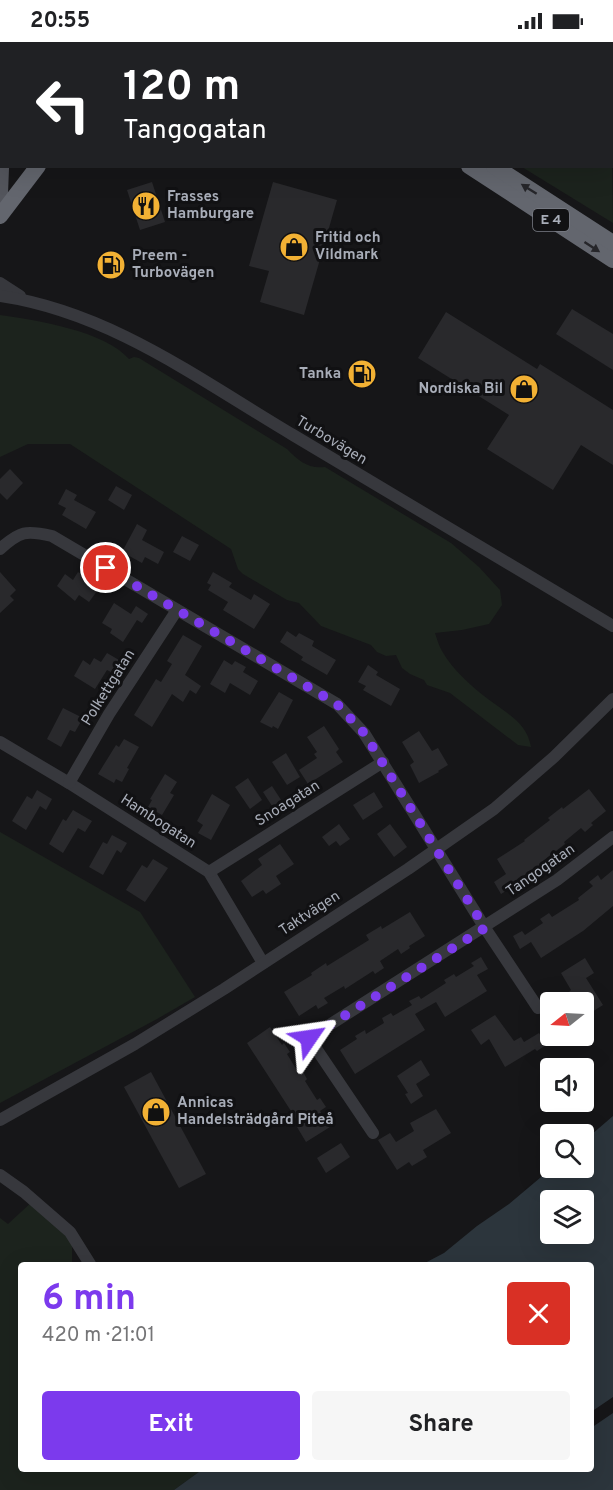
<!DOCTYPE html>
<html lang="en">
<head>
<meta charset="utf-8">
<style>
  :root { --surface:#fff; --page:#f6f6f6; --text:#202124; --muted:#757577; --accent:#7c3aed }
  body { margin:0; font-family:Overpass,sans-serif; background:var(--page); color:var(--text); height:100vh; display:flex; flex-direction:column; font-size:22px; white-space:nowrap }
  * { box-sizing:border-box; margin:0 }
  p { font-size:20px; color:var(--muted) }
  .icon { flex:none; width:33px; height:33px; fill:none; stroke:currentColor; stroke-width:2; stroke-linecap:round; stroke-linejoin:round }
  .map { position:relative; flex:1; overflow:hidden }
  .panel { position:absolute; left:18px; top:1220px; width:576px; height:210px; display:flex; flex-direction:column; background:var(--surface); border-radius:6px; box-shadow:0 6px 24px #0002 }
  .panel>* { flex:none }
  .guide { position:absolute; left:0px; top:0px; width:614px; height:126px; box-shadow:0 6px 24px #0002; background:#202124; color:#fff; overflow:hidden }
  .needle { width:39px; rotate:252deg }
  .buttons { position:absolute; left:540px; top:950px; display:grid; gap:12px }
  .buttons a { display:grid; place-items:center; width:54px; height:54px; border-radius:6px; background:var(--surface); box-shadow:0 6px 24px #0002; font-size:30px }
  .pin { position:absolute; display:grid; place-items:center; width:51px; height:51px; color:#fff; margin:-26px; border:3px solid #fff; border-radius:50%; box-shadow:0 2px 6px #0007 }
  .me { position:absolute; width:66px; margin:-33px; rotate:58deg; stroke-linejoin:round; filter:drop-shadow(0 0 4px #0008) }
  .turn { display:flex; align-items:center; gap:21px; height:126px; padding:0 24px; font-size:27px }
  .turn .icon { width:78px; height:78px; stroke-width:2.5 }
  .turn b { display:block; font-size:42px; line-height:51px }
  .round { display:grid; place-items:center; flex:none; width:63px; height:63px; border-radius:6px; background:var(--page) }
  .head { display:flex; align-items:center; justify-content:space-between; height:102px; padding:0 24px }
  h1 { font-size:36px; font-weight:700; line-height:45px; color:var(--accent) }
  .cta { display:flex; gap:12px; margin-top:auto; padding:12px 24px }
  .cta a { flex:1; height:69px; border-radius:6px; background:var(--accent); color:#fff; font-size:24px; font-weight:700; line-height:69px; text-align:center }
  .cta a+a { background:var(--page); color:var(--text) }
  .status { display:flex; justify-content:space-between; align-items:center; height:42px; padding:0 30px; background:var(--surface); direction:ltr }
  .status svg { height:16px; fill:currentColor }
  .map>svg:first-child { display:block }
  .green { fill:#1c231d }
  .water { fill:#2c353c; fill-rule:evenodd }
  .building { fill:#29292c }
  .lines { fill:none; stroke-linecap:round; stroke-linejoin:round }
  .minor { stroke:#37383d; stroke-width:12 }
  .major { stroke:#53555c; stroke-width:15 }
  .highway { stroke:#63666e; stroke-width:16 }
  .oneway { fill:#26262a }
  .route { stroke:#7c3aed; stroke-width:10; stroke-dasharray:0 18 }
  .labels { text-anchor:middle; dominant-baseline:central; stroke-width:6; stroke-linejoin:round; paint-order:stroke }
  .shield { fill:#111113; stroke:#7b7e86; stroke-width:1.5 }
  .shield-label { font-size:14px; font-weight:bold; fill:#a8adb8 }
  .poi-label { font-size:15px; font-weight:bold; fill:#a8adb8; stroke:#111113; text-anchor:start }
  .street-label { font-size:15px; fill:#a8adb8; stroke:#111113 }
</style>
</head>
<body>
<div class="status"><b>20:55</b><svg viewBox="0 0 49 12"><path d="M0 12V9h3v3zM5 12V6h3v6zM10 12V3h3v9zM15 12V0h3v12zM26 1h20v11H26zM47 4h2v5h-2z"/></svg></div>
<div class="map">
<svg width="613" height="1448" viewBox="0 0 613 1448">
  <rect width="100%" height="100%" fill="#161618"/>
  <g class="green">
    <path d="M612 109 613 181 522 125 612 124Z"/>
    <path d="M0 273C36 278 105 289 129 317L134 315 139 316 287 407C299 419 308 427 325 425L451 501 479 525 500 548 502 563 489 582 462 588 435 591C437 597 439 604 442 609 452 627 472 645 488 657 506 671 527 680 531 705L518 703 450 651 427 643 424 638 410 632 402 626 396 613 386 614 377 610 371 603 321 584 299 561 287 558 243 532 238 527 231 507 70 402H28L0 415Z"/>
    <path d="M0 790 140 870 195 955 157 977 0 1061Z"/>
    <path d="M33 1159 72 1196V1222H21V1426L203 1427 174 1448H0V1176L8 1182Z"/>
  </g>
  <g class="water">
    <path d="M613 1074V1355L591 1370V1222H423L444 1211 477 1184 509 1162 553 1125H584V1099ZM550 1158H584V1191H550Z"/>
    <path d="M613 1371V1448H174L203 1427 591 1426V1386Z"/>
  </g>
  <g class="building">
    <path d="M152 140 165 180 140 188 127 148Z"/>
    <path d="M273 140 337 158 304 273 260 260 269 229 249 224Z"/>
    <path d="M109 213 122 221 114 234 101 225Z"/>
    <path d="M572 267 613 292V328L556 292Z"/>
    <path d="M446 270 537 327 540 322 613 368V423L581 403 553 448 487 407 509 373 418 316Z"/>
    <path d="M355 320 376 333 370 344 348 330Z"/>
    <path d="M10 427 23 441 7 458 0 451V437Z"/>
    <path d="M116 444 132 453 124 468 108 458Z"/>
    <path d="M66 447 77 453 74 458 96 470 86 487 62 473 66 466 58 462Z"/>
    <path d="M137 482 147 488 142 498 164 510 158 522 145 515 142 521 122 510Z"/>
    <path d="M182 494 199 503 190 519 173 510Z"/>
    <path d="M0 530 16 548 10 554 14 558 0 571Z"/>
    <path d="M78 530 100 545 89 560 79 553 75 559 57 544 65 532 73 538Z"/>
    <path d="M213 530 232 541 229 545 251 558 254 552 270 562 254 587 223 568 228 560 208 548 211 543 207 541Z"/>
    <path d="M114 561 131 572 136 564 148 572 142 581 137 578 123 600 110 591 112 587 102 581Z"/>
    <path d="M287 589 296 595 299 591 314 599 312 604 336 618 327 633 301 618 303 615 280 600Z"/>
    <path d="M183 593 202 604 185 633 201 644 196 652 190 648 183 660 172 652 152 685 134 673 156 637 161 640 172 622 167 619Z"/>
    <path d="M107 611 119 618 111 630 107 628 95 647 74 634 83 618 90 623 94 616 101 620Z"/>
    <path d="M224 618 232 623 235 619 246 625 243 630 258 639 250 653 230 641 225 651 210 642Z"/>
    <path d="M368 623 378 630 376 633 400 647 391 664 363 648 366 644 358 640Z"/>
    <path d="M279 650 293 658 278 687 273 684 272 686 260 680Z"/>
    <path d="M63 666 83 676 75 690 70 688 61 705 47 697Z"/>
    <path d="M324 684 339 707 336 710 343 720 308 742 299 728 317 716 314 712 317 710 307 695Z"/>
    <path d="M419 689 432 709 438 706 448 723 438 729 439 730 419 741 410 723 414 720 402 700Z"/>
    <path d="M124 697 139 705 127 726 129 727 122 740 116 737 114 741 98 732 116 703 119 705Z"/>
    <path d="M286 711 300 735 287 743 272 720Z"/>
    <path d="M165 732 177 740 170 751 174 753 162 773 148 765 152 758 150 757Z"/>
    <path d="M248 736 262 758 250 767 235 745Z"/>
    <path d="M272 744 283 761 274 767 263 750Z"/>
    <path d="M589 747 606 769 591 781 593 783 585 790 581 786 564 800 565 802 539 822 541 825 533 832 531 829 509 843 511 846 501 852 494 840 506 832 497 817 525 799 524 798 550 778 548 776 562 765 563 767Z"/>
    <path d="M37 748 52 757 46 768 40 764 26 788 12 779 27 754 32 757Z"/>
    <path d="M374 750 383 765 363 778 353 763Z"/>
    <path d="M212 752 230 763 211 798 198 791 203 783 197 779Z"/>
    <path d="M73 768 92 779 85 790 78 786 63 811 49 802 63 777 66 779Z"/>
    <path d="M339 782 350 797 340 804 336 799 329 804 322 795Z"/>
    <path d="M390 782 407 805 394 815 377 792Z"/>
    <path d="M112 793 127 801 121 811 117 808 103 833 89 825 103 800 107 802Z"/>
    <path d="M280 802 294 822 276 834 281 842 266 852 263 848 252 855 241 839 262 823 258 817Z"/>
    <path d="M153 817 168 826 145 860 126 848 142 823 147 826Z"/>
    <path d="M613 828V864L583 889 541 916 531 900 520 907 513 894 522 889 525 893 543 881 540 877 549 871 552 875 579 858 578 856 593 844 589 840 598 833 601 838Z"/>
    <path d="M410 870 425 894 409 904 410 906 401 912 398 907 380 919 384 926 375 932 373 929 345 947 344 944 324 956 328 961 318 967 316 963 299 974 284 950 312 933 311 931 326 921 327 924 369 898 366 893 381 884 382 887Z"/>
    <path d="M481 915 488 927 477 933 487 949 445 975 436 960 415 972 425 988 355 1032 340 1008 357 997 355 994 365 988 366 992 384 981 382 976 391 971 393 974 412 963 409 959 419 954 421 957 446 941 444 938 454 932 456 935 474 924 471 921Z"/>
    <path d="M585 916 594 931 586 936 603 963 584 975V953L574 959 569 950 571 948 561 931Z"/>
    <path d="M495 973 514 999 521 995 524 1000 539 991 546 1003 537 1009 535 1007 505 1025 489 997 481 1003 471 988Z"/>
    <path d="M270 985 282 1003 284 1001 290 1010 287 1012 298 1030 302 1028 307 1037 305 1039 317 1058 320 1056 326 1065 320 1069 330 1085 306 1100 297 1085 300 1083 247 1001Z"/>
    <path d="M421 1018 430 1033 416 1042 423 1054 411 1062 405 1052 408 1051 397 1034Z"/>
    <path d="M151 1030 206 1132 179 1146 124 1045Z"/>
    <path d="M436 1067 451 1091 423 1108 427 1115 412 1124 409 1120 397 1128 378 1098 390 1091 396 1100 414 1089 410 1081Z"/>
    <path d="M341 1101 350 1115 326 1131 317 1116Z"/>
  </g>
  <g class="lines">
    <g class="minor">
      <path d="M544 0 547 2"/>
      <path d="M612 37 613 38"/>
      <path d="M0 241 20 254"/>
      <path d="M0 254C110 270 200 338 293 393 400 457 507 520 613 584"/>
      <path d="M0 507C20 489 26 488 52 494L337 662 364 691 485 886 538 966"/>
      <path d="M0 700 69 741 209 830 263 921"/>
      <path d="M69 741 109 672 177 568"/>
      <path d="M209 830 383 720"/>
      <path d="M0 1078 135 1002 224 947 408 827 494 767 554 715 613 657"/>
      <path d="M373 1091 309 996 557 838 613 795"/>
      <path d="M0 1133 24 1150 70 1190 90 1222"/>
    </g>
    <g class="major">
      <path d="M19 2 20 0"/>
      <path d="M0 164 2 114"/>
    </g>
    <g class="highway">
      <path d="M276 0 278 2"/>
      <path d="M296 0 298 2"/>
      <path d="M330 0 331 2"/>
      <path d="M469 124 613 218"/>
      <path d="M494 124 613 201"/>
      <path d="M0 174 38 124"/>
    </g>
  </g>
  <defs><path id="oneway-solid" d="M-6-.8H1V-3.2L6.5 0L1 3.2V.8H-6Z" transform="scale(1.5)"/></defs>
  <g class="oneway">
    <use href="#oneway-solid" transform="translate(529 147) rotate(-148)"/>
    <use href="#oneway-solid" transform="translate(592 205) rotate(33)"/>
  </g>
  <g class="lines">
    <path class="route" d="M106 526 337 662 364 691 485 886 309 996"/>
  </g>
  <defs>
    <g id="restaurant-disc" transform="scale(1.5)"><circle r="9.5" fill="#f2b134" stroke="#111113"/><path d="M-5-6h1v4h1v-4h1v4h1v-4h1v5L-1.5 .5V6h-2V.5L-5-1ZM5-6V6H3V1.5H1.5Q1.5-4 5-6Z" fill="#111"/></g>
    <g id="shop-disc" transform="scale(1.5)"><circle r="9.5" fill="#f2b134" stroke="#111113"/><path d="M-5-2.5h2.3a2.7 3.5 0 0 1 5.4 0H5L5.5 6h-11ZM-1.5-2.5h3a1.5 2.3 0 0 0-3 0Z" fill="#111"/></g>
    <g id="fuel-disc" transform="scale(1.5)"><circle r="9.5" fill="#f2b134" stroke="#111113"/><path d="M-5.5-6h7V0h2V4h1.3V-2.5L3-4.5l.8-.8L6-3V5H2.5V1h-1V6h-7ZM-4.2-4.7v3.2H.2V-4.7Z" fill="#111"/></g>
  </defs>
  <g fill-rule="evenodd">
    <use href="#restaurant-disc" x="146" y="164"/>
    <use href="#shop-disc" x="294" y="205"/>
    <use href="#fuel-disc" x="111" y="223"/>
    <use href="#fuel-disc" x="362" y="332"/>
    <use href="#shop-disc" x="524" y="347"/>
    <use href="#shop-disc" x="156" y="1070"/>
  </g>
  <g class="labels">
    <rect class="shield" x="533" y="167" width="36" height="22" rx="4.5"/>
    <g class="shield-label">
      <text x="551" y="178">E 4</text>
    </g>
    <g class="poi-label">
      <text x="167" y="155">Frasses<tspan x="167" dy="17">Hamburgare</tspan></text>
      <text x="315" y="196">Fritid och<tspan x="315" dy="17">Vildmark</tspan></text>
      <text x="132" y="214">Preem -<tspan x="132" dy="17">Turbovägen</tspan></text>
      <text x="341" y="332" text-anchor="end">Tanka</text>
      <text x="503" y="347" text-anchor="end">Nordiska Bil</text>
      <text x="177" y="1061">Annicas<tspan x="177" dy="17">Handelsträdgård Piteå</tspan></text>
    </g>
    <g class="street-label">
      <text transform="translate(331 399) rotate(31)">Turbovägen</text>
      <text transform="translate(109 646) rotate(-58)">Polkettgatan</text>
      <text transform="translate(288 762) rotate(-32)">Snoagatan</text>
      <text transform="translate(158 780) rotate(33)">Hambogatan</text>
      <text transform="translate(541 829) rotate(-35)">Tangogatan</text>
      <text transform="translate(310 872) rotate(-33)">Taktvägen</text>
    </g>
  </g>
</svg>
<div class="buttons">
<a><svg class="needle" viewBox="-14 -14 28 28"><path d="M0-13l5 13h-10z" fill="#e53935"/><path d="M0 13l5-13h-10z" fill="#757577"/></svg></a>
<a><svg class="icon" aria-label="sound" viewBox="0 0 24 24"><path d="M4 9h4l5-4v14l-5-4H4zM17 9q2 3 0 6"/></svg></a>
<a><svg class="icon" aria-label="search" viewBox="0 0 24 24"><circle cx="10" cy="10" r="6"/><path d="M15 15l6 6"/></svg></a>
<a><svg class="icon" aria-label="layers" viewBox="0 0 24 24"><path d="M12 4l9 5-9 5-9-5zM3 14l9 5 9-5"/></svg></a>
</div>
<div class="pin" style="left:106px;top:526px;background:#d93025"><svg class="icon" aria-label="arrive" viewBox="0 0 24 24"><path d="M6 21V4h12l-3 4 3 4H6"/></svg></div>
<svg class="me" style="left:309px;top:996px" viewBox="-20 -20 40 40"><path d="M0-17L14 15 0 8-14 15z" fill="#7c3aed" stroke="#fff" stroke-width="4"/></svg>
<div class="guide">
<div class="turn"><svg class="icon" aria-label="left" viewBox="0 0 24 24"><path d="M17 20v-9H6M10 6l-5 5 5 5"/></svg><div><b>120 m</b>Tangogatan</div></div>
</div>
<section class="panel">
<div class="head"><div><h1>6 min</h1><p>420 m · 21:01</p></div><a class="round" style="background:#d93025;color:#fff"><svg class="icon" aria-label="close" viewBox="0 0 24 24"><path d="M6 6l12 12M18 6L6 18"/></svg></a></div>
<div class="cta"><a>Exit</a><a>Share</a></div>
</section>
</div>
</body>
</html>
